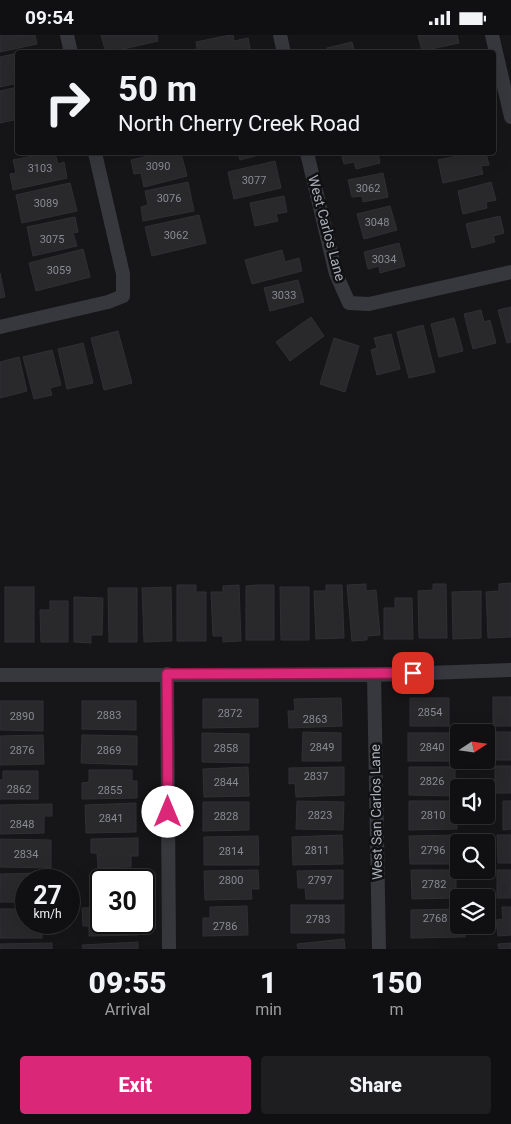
<!DOCTYPE html>
<html lang="en">
<head>
<meta charset="utf-8">
<style>
  :root { --surface:#101012; --page:#1e1e20; --text:#f1f3f6; --muted:#9c9d9f; --line:#303032; --accent:#db2777 }
  body { margin:0; font-family:Roboto,sans-serif; background:var(--page); color:var(--text); height:100vh; display:flex; flex-direction:column; font-size:19px; white-space:nowrap }
  * { box-sizing:border-box; margin:0 }
  p { font-size:16px; color:var(--muted) }
  .icon { flex:none; width:28px; height:28px; fill:none; stroke:currentColor; stroke-width:2; stroke-linecap:round; stroke-linejoin:round }
  .map { position:relative; height:914px; overflow:hidden }
  .sheet { display:flex; flex-direction:column; background:var(--surface); flex:1 }
  .sheet>* { flex:none }
  .top-card { position:absolute; left:15px; top:15px; width:481px; height:105px; border-radius:5px; box-shadow:0 5px 20px #0002,0 0 0 1px var(--line); background:#101012; color:var(--text); overflow:hidden }
  .needle { width:32px; rotate:77deg }
  .fabs { position:absolute; left:450px; top:689px; display:grid; gap:10px }
  .fabs a { display:grid; place-items:center; width:45px; height:45px; border-radius:5px; background:var(--surface); box-shadow:0 5px 20px #0002,0 0 0 1px var(--line); font-size:25px }
  .speed { position:absolute; left:15px; top:834px; display:flex; gap:10px; font-size:25px; font-weight:700; text-align:center }
  .speed>* { display:grid; place-content:center; width:65px; height:65px; border-radius:50%; background:var(--surface); box-shadow:0 5px 20px #0002,0 0 0 1px var(--line); line-height:1 }
  .speed small { font-size:12px; font-weight:400 }
  .speed .limit { border:2px solid #111; border-radius:8px; background:#fff; color:#111 }
  .pin { position:absolute; display:grid; place-items:center; width:42px; height:42px; color:#fff; margin:-21px; border-radius:10px; box-shadow:0 2px 8px #0006 }
  .me { position:absolute; width:55px; margin:-28px; rotate:0deg; stroke-linejoin:round; filter:drop-shadow(0 0 4px #0008) }
  .turn { display:flex; align-items:center; gap:18px; height:105px; padding:0 20px; font-size:22px }
  .turn .icon { width:65px; height:65px; stroke-width:2.5 }
  .turn b { display:block; font-size:35px; line-height:42px }
  .eta { display:flex; justify-content:space-evenly; align-items:center; height:85px; text-align:center }
  .eta b { font-size:30px; font-weight:800; line-height:35px }
  .primary-button { display:flex; gap:10px; margin-top:auto; padding:10px 20px }
  .primary-button a { flex:1; height:58px; border-radius:5px; background:var(--accent); color:#fff; font-size:20px; font-weight:800; line-height:58px; text-align:center }
  .primary-button a+a { background:var(--page); color:var(--text) }
  .status { display:flex; justify-content:space-between; align-items:center; height:35px; padding:0 25px; background:var(--surface); direction:ltr }
  .status svg { height:14px; fill:currentColor }
  .map>svg:first-child { display:block }
  .building { fill:#29292c; stroke:#303034 }
  .lines { fill:none; stroke-linecap:round; stroke-linejoin:round }
  .minor { stroke:#37383d; stroke-width:14 }
  .route-casing { stroke:#8e194d; stroke-width:12 }
  .route { stroke:#db2777; stroke-width:9 }
  .labels { text-anchor:middle; dominant-baseline:central; stroke-width:5; stroke-linejoin:round; paint-order:stroke }
  .number-label { font-size:11px; fill:#888b94 }
  .street-label { font-size:14px; fill:#a8adb8; stroke:#111113 }
</style>
</head>
<body>
<div class="status"><b>09:54</b><svg viewBox="0 0 49 12"><path d="M0 12V9h3v3zM5 12V6h3v6zM10 12V3h3v9zM15 12V0h3v12zM26 1h20v11H26zM47 4h2v5h-2z"/></svg></div>
<div class="map">
<svg width="511" height="914" viewBox="0 0 511 914">
  <rect width="100%" height="100%" fill="#161618"/>
  <g class="building">
    <path d="M0 0H35L37 9 0 17Z"/>
    <path d="M101 0H157L158 6 106 18Z"/>
    <path d="M230 0H233L234 6 248 3 251 18H198L196 7Z"/>
    <path d="M418 0H457L459 8 422 16Z"/>
    <path d="M352 7 355 18H328L327 13Z"/>
    <path d="M18 18V48L0 52V22Z"/>
    <path d="M18 52V84L0 88V56Z"/>
    <path d="M47 118H55L58 129 64 127 67 143 13 155 10 139 16 138 13 125Z"/>
    <path d="M161 118H181L187 141 144 152 141 138 134 139 131 125Z"/>
    <path d="M238 118H262V119L240 125Z"/>
    <path d="M341 118H378L380 128 356 134 354 127 344 129Z"/>
    <path d="M472 118H486L489 130 481 131 483 139 443 148 438 125Z"/>
    <path d="M275 126 281 153 234 164 228 137Z"/>
    <path d="M383 138 388 162 363 167 362 161 352 162 348 145Z"/>
    <path d="M188 147 194 176 143 186 141 172 148 170 145 156Z"/>
    <path d="M491 147 496 165 486 167 487 173 463 179 458 156Z"/>
    <path d="M70 148 77 176 22 188 16 160Z"/>
    <path d="M284 161 287 177 276 179 278 186 255 191 250 168Z"/>
    <path d="M390 171 397 195 364 204 357 179Z"/>
    <path d="M199 180 206 208 152 221 145 192Z"/>
    <path d="M500 181 504 198 493 201 495 207 472 213 466 189Z"/>
    <path d="M75 182 78 197 73 198 77 211 33 221 27 192Z"/>
    <path d="M399 208 405 231 380 238 379 231 368 234 364 217Z"/>
    <path d="M83 214 90 242 36 256 29 228Z"/>
    <path d="M282 215 285 227 299 223 302 236 252 249 245 225Z"/>
    <path d="M0 238 5 262 0 263Z"/>
    <path d="M298 245 304 267 270 276 264 253Z"/>
    <path d="M511 272V307L507 308 498 275Z"/>
    <path d="M481 275 484 287 490 285 496 308 473 314 464 279Z"/>
    <path d="M311 282 324 301 290 326 276 307Z"/>
    <path d="M454 283 463 316 439 322 431 289Z"/>
    <path d="M423 290 435 337 409 343 397 297Z"/>
    <path d="M118 296 132 348 104 355 91 303Z"/>
    <path d="M391 299 400 334 377 340 371 315 377 313 374 303Z"/>
    <path d="M334 303 359 311 345 357 320 349Z"/>
    <path d="M83 308 93 348 67 354 58 314Z"/>
    <path d="M52 315 61 350 50 353 52 360 34 364 23 322Z"/>
    <path d="M19 322 27 356 0 363V327Z"/>
    <path d="M511 548V602L488 603 486 557 499 556V549Z"/>
    <path d="M366 549V556L376 555 380 600 367 601V605L352 606 347 550Z"/>
    <path d="M433 549H446L447 603H419L418 556 433 555Z"/>
    <path d="M177 550H196V557H206V606H177Z"/>
    <path d="M239 550 241 606 223 607V601H213L211 557H223V551Z"/>
    <path d="M257 550H274V605H246V551Z"/>
    <path d="M326 550H342L344 603 316 604 314 556H326Z"/>
    <rect x="5" y="552" width="29" height="55"/>
    <path d="M171 552 172 606 144 607 142 553Z"/>
    <path d="M280 552H309V605H281Z"/>
    <path d="M108 553H137V607H109Z"/>
    <path d="M481 556V603L453 604 452 557Z"/>
    <path d="M74 562 103 563 102 600H91V608L74 607Z"/>
    <path d="M395 563H412L413 604H384V573H395Z"/>
    <path d="M50 566H68V607H41L40 575H50Z"/>
    <rect x="493" y="662" width="18" height="29"/>
    <path d="M341 663 342 691 289 693 288 676H295L294 664Z"/>
    <rect x="410" y="663" width="39" height="28"/>
    <path d="M203 664H258V692L203 693Z"/>
    <path d="M0 666H43V696L0 695Z"/>
    <path d="M82 666H136V695L82 694Z"/>
    <path d="M303 697 341 698V726H302Z"/>
    <rect x="496" y="697" width="15" height="28"/>
    <path d="M202 698 249 699V728L202 727Z"/>
    <rect x="408" y="698" width="48" height="28"/>
    <path d="M43 700 44 729 0 730V701Z"/>
    <path d="M82 700 137 701V730L81 728Z"/>
    <rect x="495" y="731" width="16" height="27"/>
    <path d="M248 732 249 761 204 762 203 734Z"/>
    <path d="M344 732V760L296 762 295 748 289 749V733Z"/>
    <path d="M409 732H455V761L409 760Z"/>
    <path d="M89 735H132V746H137V763L82 764V748L89 747Z"/>
    <path d="M3 736H38V764H0V745H3Z"/>
    <path d="M297 766 344 767 343 795 296 794Z"/>
    <path d="M409 766H456L457 794 409 795Z"/>
    <path d="M503 766H511V794L503 795Z"/>
    <path d="M203 767H249V795L203 796Z"/>
    <path d="M136 768V797L86 798 85 770Z"/>
    <path d="M52 769V781H44V798L0 799V770Z"/>
    <path d="M342 800 343 829 293 830 292 802Z"/>
    <path d="M456 800 457 829H410L409 801Z"/>
    <path d="M497 800H511V828H498Z"/>
    <path d="M258 801 259 830H204V802Z"/>
    <path d="M138 803V821H131V832L98 833 97 818H91V804Z"/>
    <path d="M0 804 51 805V833L0 832Z"/>
    <path d="M258 835 259 854H251L252 864 205 865 204 836Z"/>
    <path d="M343 835V864H306L305 853H298L297 836Z"/>
    <path d="M411 835H456V863L412 864Z"/>
    <rect x="497" y="835" width="14" height="28"/>
    <path d="M44 838V845H26V867H0V839Z"/>
    <path d="M136 838V845H101V867L100 856H91L90 839Z"/>
    <rect x="291" y="870" width="53" height="28"/>
    <path d="M247 871 248 900 203 901V883H210V872Z"/>
    <path d="M101 872V888H138V900L89 901V891H83L82 873Z"/>
    <path d="M502 872H511V900L498 901 496 885 503 884Z"/>
    <path d="M0 874H26V888H42V903H0Z"/>
    <path d="M459 874V890H465V902L411 903V875Z"/>
    <path d="M344 904 345 914H298L297 909Z"/>
    <path d="M138 907V914H83L82 910Z"/>
    <path d="M52 908V914H0V909Z"/>
    <path d="M511 908V914H499L498 909Z"/>
  </g>
  <g class="lines">
    <g class="minor">
      <path d="M67 0 71 18"/>
      <path d="M280 0 284 18"/>
      <path d="M492 0 511 82"/>
      <path d="M307 118 336 239 349 268 369 269 511 237"/>
      <path d="M0 292 108 267 123 261V239L95 118"/>
      <path d="M167 639 169 914"/>
      <path d="M0 640H374L511 635"/>
      <path d="M374 640 379 914"/>
    </g>
  </g>
  <g class="lines">
    <g class="route-casing">
      <path id="route" d="M168 777 167 639 413 638"/>
    </g>
    <use href="#route" class="route"/>
  </g>
  <g class="labels">
    <g class="number-label">
      <text x="158" y="131">3090</text>
      <text x="40" y="133">3103</text>
      <text x="254" y="145">3077</text>
      <text x="368" y="153">3062</text>
      <text x="169" y="163">3076</text>
      <text x="46" y="168">3089</text>
      <text x="377" y="187">3048</text>
      <text x="176" y="200">3062</text>
      <text x="52" y="204">3075</text>
      <text x="384" y="224">3034</text>
      <text x="59" y="235">3059</text>
      <text x="284" y="260">3033</text>
      <text x="430" y="677">2854</text>
      <text x="230" y="678">2872</text>
      <text x="109" y="680">2883</text>
      <text x="22" y="681">2890</text>
      <text x="315" y="684">2863</text>
      <text x="322" y="712">2849</text>
      <text x="432" y="712">2840</text>
      <text x="226" y="713">2858</text>
      <text x="22" y="715">2876</text>
      <text x="109" y="715">2869</text>
      <text x="316" y="741">2837</text>
      <text x="432" y="746">2826</text>
      <text x="226" y="747">2844</text>
      <text x="19" y="754">2862</text>
      <text x="110" y="755">2855</text>
      <text x="320" y="780">2823</text>
      <text x="433" y="780">2810</text>
      <text x="226" y="781">2828</text>
      <text x="111" y="783">2841</text>
      <text x="22" y="789">2848</text>
      <text x="317" y="815">2811</text>
      <text x="433" y="815">2796</text>
      <text x="231" y="816">2814</text>
      <text x="26" y="819">2834</text>
      <text x="231" y="845">2800</text>
      <text x="320" y="845">2797</text>
      <text x="434" y="849">2782</text>
      <text x="435" y="883">2768</text>
      <text x="318" y="884">2783</text>
      <text x="225" y="891">2786</text>
    </g>
    <g class="street-label">
      <text transform="translate(327 193) rotate(75)">West Carlos Lane</text>
      <text transform="translate(376 777) rotate(-91)">West San Carlos Lane</text>
    </g>
  </g>
</svg>
<div class="fabs">
<a><svg class="needle" viewBox="-14 -14 28 28"><path d="M0-13l5 13h-10z" fill="#e53935"/><path d="M0 13l5-13h-10z" fill="#9c9d9f"/></svg></a>
<a><svg class="icon" aria-label="sound" viewBox="0 0 24 24"><path d="M4 9h4l5-4v14l-5-4H4zM17 9q2 3 0 6"/></svg></a>
<a><svg class="icon" aria-label="search" viewBox="0 0 24 24"><circle cx="10" cy="10" r="6"/><path d="M15 15l6 6"/></svg></a>
<a><svg class="icon" aria-label="layers" viewBox="0 0 24 24"><path d="M12 4l9 5-9 5-9-5zM3 14l9 5 9-5"/></svg></a>
</div>
<div class="speed"><div>27<small>km/h</small></div><div class="limit">30</div></div>
<div class="pin" style="left:413px;top:638px;background:#d93025"><svg class="icon" aria-label="arrive" viewBox="0 0 24 24"><path d="M6 21V4h12l-3 4 3 4H6"/></svg></div>
<svg class="me" style="left:168px;top:777px" viewBox="-20 -20 40 40"><circle r="19" fill="#fff"/><path d="M0-13L10 11 0 6-10 11z" fill="#db2777"/></svg>
<div class="top-card">
<div class="turn"><svg class="icon" aria-label="right" viewBox="0 0 24 24"><path d="M7 20v-9h11M14 6l5 5-5 5"/></svg><div><b>50 m</b>North Cherry Creek Road</div></div>
</div>
</div>
<section class="sheet">
<div class="eta">
<div><b>09:55</b><p>Arrival</p></div>
<div><b>1</b><p>min</p></div>
<div><b>150</b><p>m</p></div>
</div>
<div class="primary-button"><a>Exit</a><a>Share</a></div>
</section>
</body>
</html>
